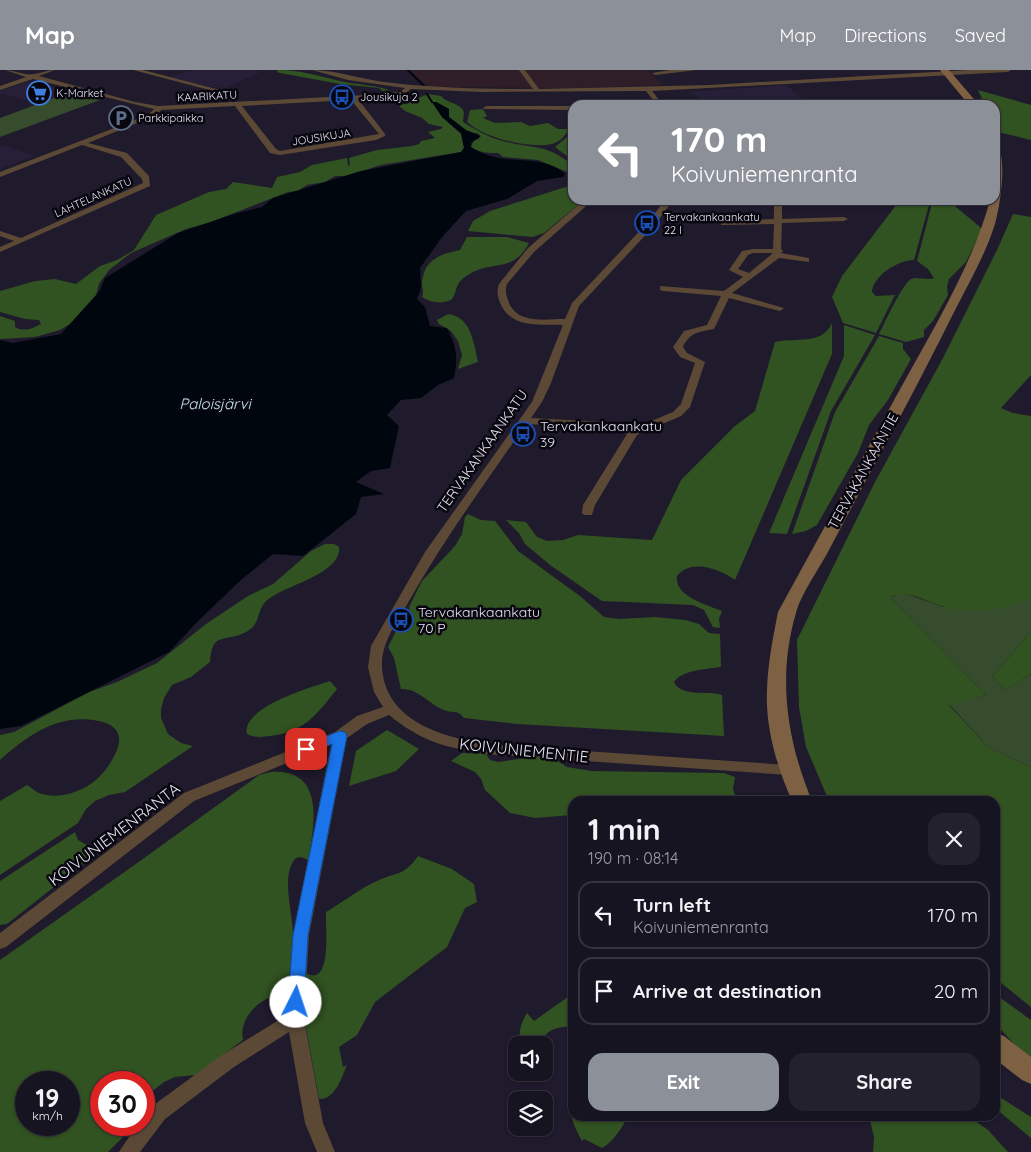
<!DOCTYPE html>
<html lang="en">
<head>
<meta charset="utf-8">
<style>
  :root { --surface:#171421; --page:#24212e; --text:#f1f3f6; --muted:#9e9ea5; --line:#36333f; --accent:#8c9099 }
  body { margin:0; font-family:Quicksand,sans-serif; background:var(--page); color:var(--text); height:100vh; display:flex; flex-direction:column; font-size:19px; white-space:nowrap }
  * { box-sizing:border-box; margin:0 }
  p { font-size:16px; color:var(--muted) }
  .icon { flex:none; width:28px; height:28px; fill:none; stroke:currentColor; stroke-width:2; stroke-linecap:round; stroke-linejoin:round }
  .map { position:relative; flex:1; overflow:hidden }
  .side { position:absolute; left:568px; top:726px; width:432px; height:325px; display:flex; flex-direction:column; background:var(--surface); border-radius:15px; box-shadow:0 1px 4px #0004,0 0 0 1px var(--line) }
  .side>* { flex:none }
  .guide { position:absolute; left:568px; top:30px; width:432px; height:105px; border-radius:15px; box-shadow:0 1px 4px #0004,0 0 0 1px var(--line); background:#8c9099; color:#fff; overflow:hidden }
  .buttons { position:absolute; left:508px; top:966px; display:grid; gap:10px }
  .buttons a { display:grid; place-items:center; width:45px; height:45px; border-radius:10px; background:var(--surface); box-shadow:0 1px 4px #0004,0 0 0 1px var(--line); font-size:25px }
  .speed { position:absolute; left:15px; top:1001px; display:flex; gap:10px; font-size:25px; font-weight:700; text-align:center }
  .speed>* { display:grid; place-content:center; width:65px; height:65px; border-radius:50%; background:var(--surface); box-shadow:0 1px 4px #0004,0 0 0 1px var(--line); line-height:1 }
  .speed small { font-size:12px; font-weight:400 }
  .speed .limit { border:8px solid #d22; background:#fff; color:#111 }
  .pin { position:absolute; display:grid; place-items:center; width:42px; height:42px; color:#fff; margin:-21px; border-radius:10px; box-shadow:0 2px 8px #0006 }
  .me { position:absolute; width:55px; margin:-28px; rotate:4deg; stroke-linejoin:round; filter:drop-shadow(0 0 4px #0008) }
  .turn { display:flex; align-items:center; gap:18px; height:105px; padding:0 20px; font-size:22px }
  .turn .icon { width:65px; height:65px; stroke-width:2.5 }
  .turn b { display:block; font-size:35px; line-height:42px }
  .round { display:grid; place-items:center; flex:none; width:52px; height:52px; border-radius:15px; background:var(--page) }
  .head { display:flex; align-items:center; justify-content:space-between; height:85px; padding:0 20px }
  h1 { font-size:30px; font-weight:800; line-height:38px }
  .primary-button { display:flex; gap:10px; margin-top:auto; padding:10px 20px }
  .primary-button a { flex:1; height:58px; border-radius:15px; background:var(--accent); color:#fff; font-size:20px; font-weight:800; line-height:58px; text-align:center }
  .primary-button a+a { background:var(--page); color:var(--text) }
  ul { padding:0; list-style:none }
  li { display:flex; align-items:center; gap:15px; height:68px; margin:0 10px 8px; padding:0 10px; border:2px solid var(--line); border-radius:15px }
  li div { flex:1 }
  li b { display:block; font-size:19px }
  li em { font-style:normal }
  header { display:flex; align-items:center; gap:30px; box-sizing:border-box; height:70px; padding:0 25px; background:var(--accent); color:#fff }
  header strong { font-size:24px }
  nav { display:flex; gap:28px; margin-inline-start:auto; font-size:18px }
  .map>svg:first-child { display:block }
  .built { fill:#261f37 }
  .industrial { fill:#2f1e28 }
  .green { fill:#364c2d }
  .forest { fill:#315221; fill-rule:evenodd }
  .water { fill:#00060e }
  .lines { fill:none; stroke-linecap:round; stroke-linejoin:round }
  .stream { stroke:#00060e; stroke-width:2 }
  .street { fill:#5b4936; fill-rule:evenodd }
  .secondary { fill:#7d6142; fill-rule:evenodd }
  .route { fill:#1a73e8; stroke:#114b97 }
  .labels { text-anchor:middle; dominant-baseline:central; stroke-width:5; stroke-linejoin:round; paint-order:stroke }
  .far-poi-label { font-size:11px; fill:#e4e1ef; stroke:#08060e; text-anchor:start }
  .far-street-label { font-size:11px; fill:#e4e1ef; stroke:#08060e }
  .poi-label { font-size:14px; fill:#e4e1ef; stroke:#08060e; text-anchor:start }
  .street-label { font-size:14px; fill:#e4e1ef; stroke:#08060e }
  .water-label { font-size:15px; font-style:italic; fill:#bfe5f6; stroke:#08060e }
  .near-street-label { font-size:16px; fill:#e4e1ef; stroke:#08060e }
</style>
</head>
<body>
<header>
<strong>Map</strong>
<nav><a>Map</a><a>Directions</a><a>Saved</a></nav>
</header>
<div class="map">
<svg width="1031" height="1082" viewBox="0 0 1031 1082">
  <rect width="100%" height="100%" fill="#1f1a2c"/>
  <g class="built">
    <path d="M193 0H253L261 2 225 18 211 17 170 7Z"/>
    <path d="M27 12H34L70 22 38 34 0 23V21Z"/>
    <path d="M786 15 811 35H709L690 22Z"/>
    <path d="M2 75 36 86 0 99V76Z"/>
  </g>
  <path class="industrial" d="M407 0H647L663 15 571 18 429 17Z"/>
  <g class="green">
    <path d="M70 22 100 30 0 67V48Z"/>
    <path d="M904 523 943 537 997 538 1031 528V561L992 607 1006 620 1031 604V697L989 678 949 634 986 625 890 527Z"/>
  </g>
  <g class="forest">
    <path d="M278 0C304 0 320 7 345 12 360 15 377 15 391 21L385 23 379 18 340 14 280 3 277 2Z"/>
    <path d="M978 20 1031 35V70L998 62 995 55V35H985Z"/>
    <path d="M428 24 441 26C446 33 458 32 463 40 465 43 463 48 463 52 475 59 489 68 503 71 532 79 546 73 572 95V104L538 90 503 87 498 83C487 83 480 83 471 77L474 70 479 69V64L466 61 449 47V39L436 32H432L442 47 461 64 464 78 461 82 381 95 346 106H335L325 112 307 115 298 121 288 122 211 152 186 159 131 183 109 200 99 214 96 225 70 254 60 260 35 267 0 269V246L15 251V257C24 262 32 259 41 254L39 250 25 249 0 242V221L35 211 55 209 76 214 100 196 117 190 134 180 156 145 209 122 226 119 233 112 272 118 277 107 300 102 312 95 347 88 348 95 350 96 349 88 377 80 412 76 419 74 421 71 435 68 428 62 441 59 443 57 429 54 422 48 405 41 399 36Z"/>
    <path d="M483 39 487 46 483 48 495 53 521 52 530 56 548 53 558 59H569C565 66 560 72 552 74 529 79 484 68 467 52L470 40Z"/>
    <path d="M572 59V90L555 77 567 67Z"/>
    <path d="M572 115V130H584L544 163 533 167 468 161 473 151 490 141Z"/>
    <path d="M941 130 950 132 980 157 982 160 966 192 949 209 947 217 948 225 933 251 924 260V267L906 272 879 264C884 254 903 213 911 209 918 206 927 211 934 208L928 199 917 191 932 133Z"/>
    <path d="M909 133 929 135 914 190C898 190 873 206 872 222L876 226 895 225 876 263 843 253 832 227 842 206 897 134Z"/>
    <path d="M1013 144 1031 147V305L1001 338 1013 343 1031 346V528C1006 541 968 545 941 536 921 530 911 520 890 527L986 625 949 635 989 678 1031 697V937L995 908V731H829L806 677 799 637 797 570 875 412 943 288 997 180Z"/>
    <path d="M467 167H507L529 173C513 204 492 189 468 205 452 215 459 222 451 230 441 234 431 233 422 227 424 221 422 219 422 213 424 189 441 184 460 180Z"/>
    <path d="M448 244C471 246 474 274 478 292L458 299 462 285 458 271 451 261 439 254 437 250Z"/>
    <path d="M832 253V284L735 510C720 499 691 488 677 506 674 526 707 535 722 541L719 549 720 558 713 557 704 540 693 535 602 531 550 495 525 474 519 463 506 450 526 452 537 467 547 471 563 470 578 465 652 470 681 410 735 356 755 341 775 272C795 267 822 276 832 253Z"/>
    <path d="M844 255 875 265 831 341 787 464 769 463 844 286Z"/>
    <path d="M879 266 903 273V279L911 289 888 330 869 355 858 383 817 455 806 461 792 464 835 342Z"/>
    <path d="M468 444 481 450 495 451 518 481 580 526 604 547 619 549 655 547 686 550 699 554 709 563 720 564 721 597C707 599 682 600 674 612 681 628 709 620 722 625L724 666 517 654 464 648C458 640 454 643 447 641 430 636 419 618 401 619L394 588 388 577 398 557 406 556 410 552 409 537 422 511 455 476 462 464 465 447Z"/>
    <path d="M325 474H334L339 477C343 501 291 515 275 525 252 537 265 552 246 562 226 573 212 560 210 592L191 607 172 615 164 628 161 639V648L168 664 181 673 193 676 125 722 109 725 95 731 86 739 78 753 0 805V731L27 715C31 717 34 721 39 723 65 732 95 717 109 695 114 687 120 677 119 667 117 657 108 653 99 651 59 643 28 665 0 690V665L14 662 89 622 117 612 157 593 206 554 248 526 273 514 311 481Z"/>
    <path d="M1031 561V604L1006 620 992 607Z"/>
    <path d="M330 611 337 619C316 645 305 662 270 666 262 667 254 668 247 664 241 637 312 617 330 611Z"/>
    <path d="M387 660 419 679 396 701 349 716 356 681Z"/>
    <path d="M462 683 486 684 490 690 498 692 534 687 553 688 567 697 591 701 724 703 735 707 733 719 737 731H572V745L535 748 510 743 485 720 481 709 475 702 451 691Z"/>
    <path d="M271 702C325 698 315 754 308 790L301 787 296 788C280 804 293 844 293 864 292 885 289 906 288 927 271 920 249 938 244 954 242 959 242 964 243 970L196 1005 175 1007 164 1012 150 1023 144 1033V1012H101V1055H135L108 1082H0V890L140 791 259 705ZM26 1012H69V1055H26Z"/>
    <path d="M75 762 78 770 92 778V787L7 854 0 855V811Z"/>
    <path d="M418 786 452 799 474 814 477 832 465 838 447 877 375 932 357 965 339 977 343 997 347 995C342 1007 335 1030 319 1029L304 947 306 903C333 918 325 854 326 842 343 832 359 819 377 811 398 801 403 807 418 786Z"/>
    <path d="M572 924V957C556 956 546 960 539 975H522C517 963 521 953 527 943L534 951Z"/>
    <path d="M995 924 1031 950V988L1014 974 995 953Z"/>
    <path d="M995 1024 1031 1047V1068L995 1038Z"/>
    <path d="M572 1027V1046H628C622 1058 613 1072 602 1078L584 1069 582 1071C574 1057 568 1043 572 1027Z"/>
    <path d="M869 1046H968L988 1060 1008 1082H873L874 1067Z"/>
  </g>
  <path class="water" d="M432 32H436L449 39V47L466 60 481 66 471 73V77C480 83 494 88 505 89 525 91 549 89 565 104L563 107 537 111 507 129 466 141 442 167 420 198 421 218 417 229 425 237 430 256 447 258C457 278 458 286 454 308L438 315 421 328 401 330 387 345 399 356 390 398 371 401 356 412 384 424 361 427 356 444 303 486 273 484 242 509 197 552 169 582 21 656 0 659V270L13 273 61 264 99 222 105 208 178 163 234 144 262 137 273 128 361 101 461 82 464 78 461 63 442 47Z"/>
  <g class="lines">
    <g class="stream">
      <path d="M408 0 424 16"/>
      <path d="M427 24 432 32"/>
    </g>
    <g class="street">
      <path d="M5 0C14 0 26 6 34 4 42 3 47 0 55 0L39 6 135 32 158 36 385 24 401 21 405 18 348 10 312 0C336 0 360 9 384 12 433 18 483 19 533 19L519 0H525L539 19 710 15 968 0H1011L1008 2 652 21 663 35H657L646 21 481 22 411 19 403 25 358 29 385 64V66L376 70 280 85 270 83 235 36 161 40 158 44 152 47 88 73 127 83 149 106 150 116 0 182V177L14 171 0 166V161L21 168 143 113 142 109 121 87 82 75 0 107V102L148 45 154 39 33 9 0 20V16L26 7ZM351 30 379 64 280 81 276 79 242 36Z"/>
      <path d="M133 0H143L220 20 217 22Z"/>
      <path d="M670 0H697L655 5 652 3Z"/>
      <path d="M486 36H572V40L484 39 483 38Z"/>
      <path d="M584 130H593L534 182 507 214C505 221 506 224 508 230 516 255 545 249 565 249L572 233 649 151 665 130H673L655 155 579 236 551 313 542 332 531 348 607 352 632 359 673 342 681 334 695 293 680 287 673 277 684 261 707 255 721 226 663 221 660 220V216L724 221 743 207 729 200 742 181 753 179H773L774 154 724 155H721V151L774 149V130H782V149L844 147 848 149 844 151 782 153 781 179 783 181 781 183 809 188V192L779 188 732 223 784 238 780 241 729 228 714 259C699 262 690 262 683 277L687 283 705 292 690 337 681 346 637 365 595 435 592 445H584L582 443 583 435 627 364 606 358 526 354C486 412 444 469 409 531 398 551 381 572 382 596 384 650 440 666 484 674L789 695 794 696 796 700 794 704 789 705 484 684C444 677 421 671 389 645L367 654 347 668 309 865 304 949 323 1053 335 1082H317L305 1053 289 962 234 997 165 1049 140 1082H119L137 1055H144V1047L151 1037 222 985 287 945 293 865 331 675 194 731 6 877 0 879V863L184 723 335 662 357 646 383 637 374 622 368 597 371 576 425 482 532 332 563 255C541 254 515 259 502 237 498 229 496 222 499 214L528 178ZM753 183H773L749 203 738 199 748 185Z"/>
    </g>
    <g class="secondary">
      <path d="M940 0H949L979 35H969Z"/>
      <path d="M995 75 998 76C1007 92 1000 136 995 154 985 186 967 216 952 246 913 325 870 402 829 480 820 497 800 526 796 543 777 607 787 671 812 731H792C777 697 765 657 767 619 768 593 773 567 778 542 820 465 862 389 904 312 935 256 974 191 990 130H995Z"/>
      <path d="M995 963 1004 966 1031 987V1014L1022 1010 995 989Z"/>
    </g>
  </g>
  <path class="route" d="M340 661 345 662 347 666 308 865 304 932 301 937 296 939 290 937 288 932 293 865 332 674 306 684 301 683 300 679 301 676Z"/>
  <defs>
    <g id="supermarket-ring" transform="scale(1.25)"><circle r="9.5" fill="#08060e" stroke="#3f7fe0" stroke-width="1.5"/><path d="M-6-5.5h2.5l.6 2H6L4.5 2H-2.5L-4.4-4H-6ZM-1.5 3.2a1.3 1.3 0 1 0 .1 0ZM3 3.2a1.3 1.3 0 1 0 .1 0Z" fill="#3f7fe0"/></g>
    <g id="bus-ring" transform="scale(1.25)"><circle r="9.5" fill="#08060e" stroke="#1a4fb4" stroke-width="1.5"/><path d="M-5-6H5V4H4V6H2V4H-2V6H-4V4H-5ZM-3.5-4V0h7V-4ZM-3.5 1.2v1.5H-2V1.2ZM2 1.2v1.5H3.5V1.2Z" fill="#1a4fb4"/></g>
    <g id="parking-ring" transform="scale(1.25)"><circle r="9.5" fill="#08060e" stroke="#5c6f8a" stroke-width="1.5"/><path d="M-3.5-5.5H1a3.5 3.5 0 0 1 0 7H-1V5.5H-3.5ZM-1-3.4V-.6H.8a1.4 1.4 0 0 0 0-2.8Z" fill="#5c6f8a"/></g>
  </defs>
  <g fill-rule="evenodd">
    <use href="#supermarket-ring" x="39" y="23"/>
    <use href="#bus-ring" x="342" y="27"/>
    <use href="#parking-ring" x="121" y="48"/>
    <use href="#bus-ring" x="647" y="153"/>
    <use href="#bus-ring" x="523" y="364"/>
    <use href="#bus-ring" x="401" y="550"/>
  </g>
  <g class="labels">
    <g class="far-poi-label">
      <text x="56" y="23">K-Market</text>
      <text x="360" y="27">Jousikuja 2</text>
      <text x="138" y="48">Parkkipaikka</text>
      <text x="664" y="147">Tervakankaankatu<tspan x="664" dy="13">22 I</tspan></text>
    </g>
    <g class="far-street-label">
      <text transform="translate(207 26) rotate(-3)">KAARIKATU</text>
      <text transform="translate(321 67) rotate(-9)">JOUSIKUJA</text>
      <text transform="translate(93 127) rotate(-24)">LAHTELANKATU</text>
    </g>
    <g class="poi-label">
      <text x="540" y="356">Tervakankaankatu<tspan x="540" dy="16">39</tspan></text>
      <text x="418" y="542">Tervakankaankatu<tspan x="418" dy="16">70 P</tspan></text>
    </g>
    <g class="street-label">
      <text transform="translate(482 381) rotate(-55)">TERVAKANKAANKATU</text>
      <text transform="translate(863 401) rotate(-61)">TERVAKANKAANTIE</text>
    </g>
    <g class="water-label">
      <text x="215" y="333">Paloisjärvi</text>
    </g>
    <g class="near-street-label">
      <text transform="translate(524 680) rotate(6)">KOIVUNIEMENTIE</text>
      <text transform="translate(114 764) rotate(-37)">KOIVUNIEMENRANTA</text>
    </g>
  </g>
</svg>
<div class="buttons">
<a><svg class="icon" aria-label="sound" viewBox="0 0 24 24"><path d="M4 9h4l5-4v14l-5-4H4zM17 9q2 3 0 6"/></svg></a>
<a><svg class="icon" aria-label="layers" viewBox="0 0 24 24"><path d="M12 4l9 5-9 5-9-5zM3 14l9 5 9-5"/></svg></a>
</div>
<div class="speed"><div>19<small>km/h</small></div><div class="limit">30</div></div>
<div class="pin" style="left:306px;top:679px;background:#d93025"><svg class="icon" aria-label="arrive" viewBox="0 0 24 24"><path d="M6 21V4h12l-3 4 3 4H6"/></svg></div>
<svg class="me" style="left:296px;top:932px" viewBox="-20 -20 40 40"><circle r="19" fill="#fff"/><path d="M0-13L10 11 0 6-10 11z" fill="#1a73e8"/></svg>
<div class="guide">
<div class="turn"><svg class="icon" aria-label="left" viewBox="0 0 24 24"><path d="M17 20v-9H6M10 6l-5 5 5 5"/></svg><div><b>170 m</b>Koivuniemenranta</div></div>
</div>
<section class="side">
<div class="head"><div><h1>1 min</h1><p>190 m · 08:14</p></div><a class="round"><svg class="icon" aria-label="close" viewBox="0 0 24 24"><path d="M6 6l12 12M18 6L6 18"/></svg></a></div>
<ul>
<li><svg class="icon" aria-label="left" viewBox="0 0 24 24"><path d="M17 20v-9H6M10 6l-5 5 5 5"/></svg><div><b>Turn left</b><p>Koivuniemenranta</p></div><em>170 m</em></li>
<li><svg class="icon" aria-label="arrive" viewBox="0 0 24 24"><path d="M6 21V4h12l-3 4 3 4H6"/></svg><div><b>Arrive at destination</b></div><em>20 m</em></li>
</ul>
<div class="primary-button"><a>Exit</a><a>Share</a></div>
</section>
</div>
</body>
</html>
